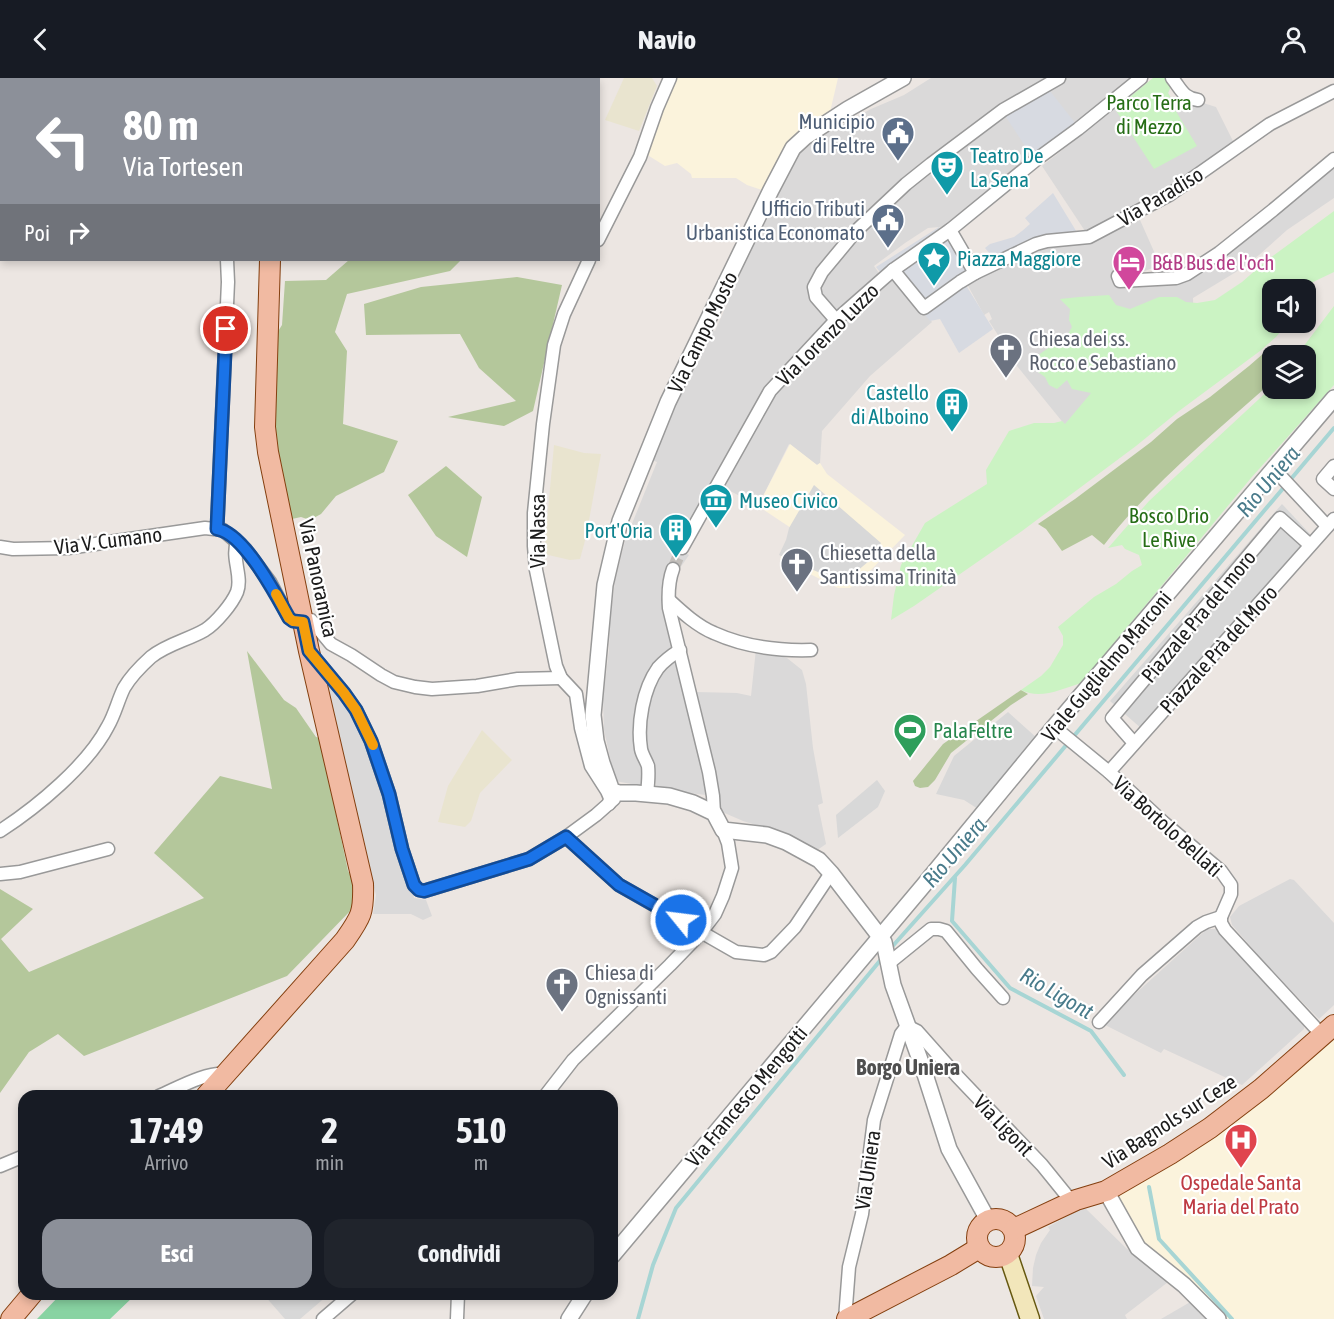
<!DOCTYPE html>
<html lang="it">
<head>
<meta charset="utf-8">
<style>
  :root { --surface:#171b24; --page:#20242c; --text:#f1f3f6; --muted:#9ea1a6; --accent:#8c9099 }
  body { margin:0; font-family:"Asap Condensed",sans-serif; background:var(--page); color:var(--text); height:100vh; display:flex; flex-direction:column; font-size:22px; white-space:nowrap }
  * { box-sizing:border-box; margin:0 }
  p { font-size:20px; color:var(--muted) }
  .icon { flex:none; width:33px; height:33px; fill:none; stroke:currentColor; stroke-width:2; stroke-linecap:round; stroke-linejoin:round }
  .map { position:relative; flex:1; overflow:hidden }
  .panel { position:absolute; left:18px; top:1012px; width:600px; height:210px; display:flex; flex-direction:column; background:var(--surface); border-radius:18px; box-shadow:0 3px 9px #0003 }
  .panel>* { flex:none }
  .banner { position:absolute; left:0px; top:0px; width:600px; height:183px; box-shadow:0 3px 9px #0003; background:#8c9099; color:#fff; overflow:hidden }
  .fabs { position:absolute; left:1262px; top:201px; display:grid; gap:12px }
  .fabs a { display:grid; place-items:center; width:54px; height:54px; border-radius:12px; background:var(--surface); box-shadow:0 3px 9px #0003; font-size:30px }
  .pin { position:absolute; display:grid; place-items:center; width:51px; height:51px; color:#fff; margin:-26px; border:3px solid #fff; border-radius:50%; box-shadow:0 2px 6px #0007 }
  .me { position:absolute; width:66px; margin:-33px; rotate:299deg; stroke-linejoin:round; filter:drop-shadow(0 0 4px #0008) }
  .turn { display:flex; align-items:center; gap:21px; height:126px; padding:0 24px; font-size:27px }
  .turn .icon { width:78px; height:78px; stroke-width:2.5 }
  .turn b { display:block; font-size:42px; line-height:51px }
  .then { display:flex; align-items:center; height:57px; padding:0 24px; background:#0003; gap:12px; font-size:22px }
  .eta { display:flex; justify-content:space-evenly; align-items:center; height:102px; text-align:center }
  .eta b { font-size:36px; font-weight:700; line-height:42px }
  .cta { display:flex; gap:12px; margin-top:auto; padding:12px 24px }
  .cta a { flex:1; height:69px; border-radius:18px; background:var(--accent); color:#fff; font-size:24px; font-weight:700; line-height:69px; text-align:center }
  .cta a+a { background:var(--page); color:var(--text) }
  header { display:flex; justify-content:space-between; align-items:center; height:78px; padding:0 24px; background:var(--surface); font-size:27px; font-weight:700 }
  .map>svg:first-child { display:block }
  .residential { fill:#dad9d9 }
  .education { fill:#fbf3dc }
  .farmland { fill:#e9e4cf }
  .forest { fill:#b4c79b }
  .park { fill:#cbf3c3 }
  .pitch { fill:#88d3a2 }
  .parking { fill:#d8d8d8 }
  .plaza { fill:#d7dae1 }
  .lines { fill:none; stroke-linecap:round; stroke-linejoin:round }
  .stream { stroke:#a7d5d4; stroke-width:4 }
  .minor-tunnel { stroke:#c2beba; stroke-width:12; stroke-dasharray:12 6; stroke-linecap:butt }
  .minor-casing { stroke:#999; stroke-width:15 }
  .tertiary-casing { stroke:#999; stroke-width:18 }
  .secondary-casing { stroke:#665810; stroke-width:21 }
  .primary-casing { stroke:#843f0f; stroke-width:22 }
  .minor { stroke:#fff; stroke-width:12 }
  .tertiary { stroke:#fff; stroke-width:15 }
  .secondary { stroke:#f2e6ba; stroke-width:18 }
  .primary { stroke:#f1baa2; stroke-width:20 }
  .route-casing { stroke:#114b97; stroke-width:15 }
  .route { stroke:#1a73e8; stroke-width:10 }
  .slow { stroke:#f59e0b; stroke-width:10 }
  .labels { text-anchor:middle; dominant-baseline:central; stroke-width:4.5; stroke-linejoin:round; paint-order:stroke }
  .park-label { font-size:21px; fill:#266d16; stroke:#fff }
  .service-label { font-size:21px; fill:#4e5e75; stroke:#fff; text-anchor:end }
  .culture-label { font-size:21px; fill:#0d838f; stroke:#fff; text-anchor:start }
  .street-label { font-size:21px; fill:#1c1c1c; stroke:#fff }
  .hotel-label { font-size:21px; fill:#b23c85; stroke:#fff; text-anchor:start }
  .worship-label { font-size:21px; fill:#5b616d; stroke:#fff; text-anchor:start }
  .leisure-label { font-size:21px; fill:#27864d; stroke:#fff; text-anchor:start }
  .health-label { font-size:21px; fill:#be3a42; stroke:#fff }
  .water-label { font-size:22px; font-style:italic; fill:#497b8b; stroke:#fff }
  .neighbourhood-label { font-size:22px; font-weight:bold; fill:#4f4f4f; stroke:#fff }
</style>
</head>
<body>
<header><svg class="icon" aria-label="back" viewBox="0 0 24 24"><path d="M15 5l-7 7 7 7"/></svg>Navio<svg class="icon" aria-label="person" viewBox="0 0 24 24"><circle cx="12" cy="8" r="4"/><path d="M4 21q1-7 8-7t8 7"/></svg></header>
<div class="map">
<svg width="1334" height="1241" viewBox="0 0 1334 1241">
  <rect width="100%" height="100%" fill="#ece6e2"/>
  <g class="residential">
    <path d="M931 0H1134L1076 46 1031 77 951 148 928 150 905 165 874 188 881 198 835 237 783 289 787 291 891 192 932 244 870 298 822 353 820 385 817 387 789 366 758 428 712 403 675 469 689 477 678 493 665 503 663 512 668 542 675 569 639 636 647 691 643 708 615 703 604 652 603 622 609 571 610 544 615 502 625 463 657 384 647 380 707 249 715 253 795 72 871 31 904 17Z"/>
    <path d="M1154 0 1171 8 1168 15 1176 28 1182 24 1185 29 1200 24 1216 29 1235 67 1168 115 1087 156 1042 88Z"/>
    <path d="M1334 88V120L1287 152 1259 177 1236 194 1193 220 1194 249 1065 347 1013 283 1014 282 989 243 992 241 989 234 984 237 967 206 1037 170 1088 163 1140 142 1160 187 1127 200 1177 204Z"/>
    <path d="M756 571 787 580 802 592 806 606 813 670 823 725 818 727 826 766 813 775 769 751 743 743 720 733 716 695 697 614 737 615 751 618Z"/>
    <path d="M678 583 685 623 700 683 706 717 671 713 669 709 657 711 653 691 643 662 649 617 665 586Z"/>
    <path d="M324 597 342 616 369 665 414 820 426 822 432 838 423 842 411 836H373L376 817 356 740Z"/>
    <path d="M1290 801 1294 802 1334 845V927L1319 941 1272 893 1232 847 1230 839 1239 828Z"/>
    <path d="M1207 851H1218L1304 948V951L1242 1007 1164 971 1161 975 1105 947 1104 944Z"/>
    <path d="M1084 1129 1126 1170 1140 1181 1172 1201 1125 1237 1127 1241H1044L1036 1218 1044 1209 1032 1208 1033 1190 1036 1177 1041 1165 1050 1152 1048 1149Z"/>
    <path d="M1192 1223 1198 1229V1234L1207 1237 1209 1241H1161Z"/>
  </g>
  <g class="education">
    <path d="M675 0H838L830 34 791 60 777 83 762 112 747 107 736 100H692L691 96 677 85 665 88 646 76 648 66 654 59 657 43Z"/>
    <path d="M790 366 817 387 820 385 827 396 905 457 871 492 850 510H838L780 481 791 450 758 428Z"/>
    <path d="M1334 948V1241H1228L1197 1211 1147 1169 1120 1128 1118 1117 1120 1111Z"/>
  </g>
  <g class="farmland">
    <path d="M624 0H652L657 8 639 53 605 42Z"/>
    <path d="M554 367 584 375 601 376 586 459 580 481 570 482 544 476Z"/>
    <path d="M482 652 512 682 480 715 471 743 465 749 438 744 448 708Z"/>
  </g>
  <g class="forest">
    <path d="M349 182H461L450 193 347 216 335 254 347 273 343 346 398 363 384 394 336 418 321 436 310 442 301 439 292 441C285 412 278 383 275 353 272 321 276 287 277 255L282 247 285 203 326 202Z"/>
    <path d="M517 199 562 207 533 333 504 348 448 339 516 323 479 290 460 256 366 257 364 226 421 209Z"/>
    <path d="M1272 268 1281 271 1283 277 1272 278V302L1264 311C1210 359 1148 410 1104 467L1092 457 1062 473 1046 451 1038 446 1075 421 1151 364 1177 341 1210 319 1249 288Z"/>
    <path d="M446 388 482 419 467 479 436 458 408 417Z"/>
    <path d="M247 573 284 622 296 630 316 659 320 660 348 793 359 812 355 828 287 898 84 978 58 956 29 974 0 1015V811L33 831 1 861 29 894 204 820 154 775 220 698 272 711Z"/>
    <path d="M1021 612 1028 616 1011 627 951 675 935 702 928 709 920 710 915 708 913 703 943 666Z"/>
  </g>
  <g class="park">
    <path d="M1153 0H1167L1171 8 1168 15 1176 28 1174 30 1197 68 1154 91 1115 31Z"/>
    <path d="M1334 133V194L1311 205 1291 211 1272 212V244L1284 245 1283 251 1276 259 1260 273 1179 333 1136 368 1022 453 914 528 891 542 894 517 901 487 925 445 987 406 986 392 1009 353 1034 345H1054L1062 343 1065 346 1091 315 1072 311 1067 302 1057 311 1049 307 1045 299 1038 294 1030 283 1068 256 1072 249 1069 242 1070 231 1060 221 1079 219 1109 217 1116 227 1130 231 1159 219H1177L1186 224 1197 225 1215 222 1242 204 1266 183Z"/>
    <path d="M1334 228V307L1251 400 1081 605C1062 611 1040 622 1021 612L1041 598 1050 589 1063 567V558L1058 549 1094 519 1116 506 1132 493 1142 487 1139 477 1125 471 1122 467 1108 470 1149 423 1272 309V310H1305V278L1297 277Z"/>
  </g>
  <path class="pitch" d="M60 1217V1216L135 1217 110 1241H37Z"/>
  <g class="parking">
    <path d="M814 407 881 465 869 483 856 494 842 502 834 501 779 477 786 462 789 450Z"/>
    <path d="M1282 426 1311 457 1142 651 1110 623Z"/>
    <path d="M1008 634 1037 660 978 731 964 722 936 716 954 678Z"/>
    <path d="M877 702 885 713 878 729 838 760 836 737Z"/>
    <path d="M264 1217H328L300 1241H285Z"/>
  </g>
  <g class="plaza">
    <path d="M1046 8 1076 46 1031 77 1002 33Z"/>
    <path d="M1053 115 1081 161 1047 163 997 184 985 170 990 166 1014 159 1022 153 1030 146 1025 140Z"/>
    <path d="M939 149 975 195 964 204 993 251 959 275 940 241 930 243 892 197 884 199 876 189Z"/>
  </g>
  <g class="lines">
    <g class="stream">
      <path d="M955 800 952 843 1010 910 1091 953 1124 997"/>
      <path d="M890 871 965 787 1334 350"/>
      <path d="M1149 1109 1159 1161 1232 1241"/>
      <path d="M638 1241 653 1187 676 1130 883 879"/>
    </g>
    <path class="minor-tunnel" d="M673 491 682 470"/>
    <g class="minor-casing">
      <g id="minor">
        <path d="M183 0V2"/>
        <path d="M1172 0C1181 11 1183 20 1198 22"/>
        <path d="M950 152 975 195"/>
        <path d="M598 162 640 79 657 30 670 0"/>
        <path d="M589 182 564 236 554 267 543 346 534 435V468L536 492 556 588 561 600 576 616 581 650 591 688 607 713 610 720 609 726"/>
        <path d="M893 192 924 230 960 204 975 195 1036 166 1047 163 1089 159 1142 131 1169 117 1270 46 1334 13"/>
        <path d="M1118 198 1120 203 1176 200 1187 196 1219 175 1273 132 1334 81"/>
        <path d="M836 242 816 219 814 209 822 194 856 153 906 106 931 86 1003 32 1059 0"/>
        <path d="M1334 388 1323 401 1334 411"/>
        <path d="M1274 391 1327 448"/>
        <path d="M217 451 228 204 227 182"/>
        <path d="M0 469 13 471 68 470 205 450 223 452 246 472 270 504 289 540C296 545 303 544 311 542L331 566 351 577 381 597 394 604 415 609 432 611 477 608 518 601 561 600"/>
        <path d="M682 470 770 313 836 242 893 192 950 152 1037 81 1078 51 1141 0"/>
        <path d="M673 491C668 504 668 516 669 530L709 694 713 718 714 735"/>
        <path d="M669 522C682 534 697 548 714 555 745 569 778 573 811 572"/>
        <path d="M313 578 344 615 356 632 371 663 389 716 402 771 414 807 419 812 424 813 529 781 566 759 596 737 614 721"/>
        <path d="M1054 649 1109 694 1163 744 1221 793 1231 807V816L1221 839V845L1225 852 1322 957"/>
        <path d="M1134 665 1112 640 1280 440 1310 467"/>
        <path d="M1109 694 1334 441"/>
        <path d="M647 716C648 707 649 697 648 688 646 682 642 677 641 671 637 646 643 611 658 590 664 583 672 577 680 572"/>
        <path d="M0 753C37 729 88 687 108 648 115 636 118 622 124 610 131 598 141 588 151 579 167 566 188 562 205 552 216 545 232 526 237 514 243 498 231 481 237 464"/>
        <path d="M566 759 619 807 736 874 764 877 771 874 795 849 831 795"/>
        <path d="M0 796 20 794 108 771"/>
        <path d="M889 885 931 851H939L946 853 977 891 1003 920"/>
        <path d="M1099 944 1142 897 1197 849 1206 844 1221 839"/>
        <path d="M159 1018C178 1010 205 994 226 996"/>
        <path d="M545 1018 573 982 670 887 699 857 715 836 723 818 732 790 728 765 723 752"/>
        <path d="M0 1088 24 1078"/>
        <path d="M323 1241 352 1216"/>
        <path d="M457 1241 458 1216"/>
        <path d="M845 1241 849 1189 862 1136 874 1042 901 956 907 948 917 953 957 998 1042 1087 1072 1124"/>
      </g>
    </g>
    <g class="tertiary-casing">
      <g id="tertiary">
        <path d="M903 0 848 31 805 59 793 70 771 112 668 324 620 443 605 507 593 637 596 663 602 685 612 713 619 715H636L669 718 693 725 714 735 723 752 767 757 786 764 819 782 831 795 884 864 893 907 923 990 949 1071 988 1142"/>
        <path d="M1106 1113 1138 1170 1184 1207 1218 1241"/>
        <path d="M612 1178 923 808 1054 649 1334 320"/>
        <path d="M569 1241 585 1216"/>
      </g>
    </g>
    <g class="secondary-casing">
      <path id="secondary" d="M1008 1176 1030 1241"/>
    </g>
    <g class="primary-casing">
      <g id="primary">
        <path d="M276 2V0"/>
        <path d="M206 1018 345 862C361 839 364 835 363 806L309 573 268 374 265 349 270 182"/>
        <circle cx="996" cy="1160" r="19"/>
        <path d="M1014 1151 1076 1122 1106 1113 1170 1076 1210 1050 1261 1011 1334 947"/>
        <path d="M11 1241 32 1216"/>
        <path d="M847 1241 951 1187 979 1170"/>
      </g>
    </g>
    <use href="#minor" class="minor"/>
    <use href="#tertiary" class="tertiary"/>
    <use href="#secondary" class="secondary"/>
    <use href="#primary" class="primary"/>
  </g>
  <g class="lines">
    <g class="route-casing">
      <path id="route" d="M226 251 217 451C244 455 276 517 289 540L293 543 303 544 309 573 344 615 356 632 371 663 389 716 402 771 414 807 419 812 424 813 529 781 566 759 619 807 681 842"/>
    </g>
    <use href="#route" class="route"/>
    <path class="slow" d="M276 516 289 540 293 543 303 544 309 573 344 615 356 632 373 667"/>
  </g>
  <defs>
    <g id="civic-pin" transform="scale(1.725)"><path d="M0 17L-7.5 6A9.5 9.5 0 1 1 7.5 6Z" fill="#5c6f8a" stroke="#fff"/><path d="M-.6-6.5H3V-4.5H.6V-3L4-1V1h2V6H-6V1h2V-1L-.6-3ZM-1.2 2.5V6h2.4V2.5Z" fill="#fff"/></g>
    <g id="theatre-pin" transform="scale(1.725)"><path d="M0 17L-7.5 6A9.5 9.5 0 1 1 7.5 6Z" fill="#0f9aa8" stroke="#fff"/><path d="M-5-5.5Q0-4 5-5.5V0Q5 5 0 6Q-5 5-5 0ZM-3.3-2.5H-1v1.5H-3.3ZM1-2.5H3.3v1.5H1ZM-2.8 1Q0 5.5 2.8 1Z" fill="#fff"/></g>
    <g id="sight-pin" transform="scale(1.725)"><path d="M0 17L-7.5 6A9.5 9.5 0 1 1 7.5 6Z" fill="#0f9aa8" stroke="#fff"/><path d="M0-6L1.8-2.2L6-1.7L2.9 1.2L3.7 5.4L0 3.3L-3.7 5.4L-2.9 1.2L-6-1.7L-1.8-2.2Z" fill="#fff"/></g>
    <g id="hotel-pin" transform="scale(1.725)"><path d="M0 17L-7.5 6A9.5 9.5 0 1 1 7.5 6Z" fill="#d1479c" stroke="#fff"/><path d="M-6-4.5h1.5V1H6V5H4.5V3h-9V5H-6ZM-4 0a1.8 1.8 0 1 1 3.6 0ZM.5 0V-2.5h3Q6-2.5 6 0Z" fill="#fff"/></g>
    <g id="church-pin" transform="scale(1.725)"><path d="M0 17L-7.5 6A9.5 9.5 0 1 1 7.5 6Z" fill="#6b7280" stroke="#fff"/><path d="M-1.2-6h2.4v3.5h3.3v2.4h-3.3V6h-2.4V-.1h-3.3v-2.4h3.3Z" fill="#fff"/></g>
    <g id="building-pin" transform="scale(1.725)"><path d="M0 17L-7.5 6A9.5 9.5 0 1 1 7.5 6Z" fill="#0f9aa8" stroke="#fff"/><path d="M-4-6H4V6H1V3H-1V6H-4ZM-2.5-4.3h1.7v1.8h-1.7ZM.8-4.3h1.7v1.8H.8ZM-2.5-1h1.7V.8h-1.7ZM.8-1h1.7V.8H.8Z" fill="#fff"/></g>
    <g id="museum-pin" transform="scale(1.725)"><path d="M0 17L-7.5 6A9.5 9.5 0 1 1 7.5 6Z" fill="#0f9aa8" stroke="#fff"/><path d="M0-6L6-3V-2H-6V-3ZM-5-1h2V3h-2ZM-1-1h2V3h-2ZM3-1h2V3H3ZM-6 4H6V6H-6Z" fill="#fff"/></g>
    <g id="stadium-pin" transform="scale(1.725)"><path d="M0 17L-7.5 6A9.5 9.5 0 1 1 7.5 6Z" fill="#2e9e5b" stroke="#fff"/><path d="M0-5a6.5 5 0 1 0 0 10a6.5 5 0 1 0 0-10ZM-3.5-1.8h7v3.6h-7Z" fill="#fff"/></g>
    <g id="hospital-pin" transform="scale(1.725)"><path d="M0 17L-7.5 6A9.5 9.5 0 1 1 7.5 6Z" fill="#e0444e" stroke="#fff"/><path d="M-5-5h3v3.5h4V-5h3V5h-3V1.5h-4V5h-3Z" fill="#fff"/></g>
  </defs>
  <g fill-rule="evenodd">
    <use href="#civic-pin" x="898" y="55"/>
    <use href="#theatre-pin" x="947" y="89"/>
    <use href="#civic-pin" x="888" y="142"/>
    <use href="#sight-pin" x="934" y="180"/>
    <use href="#hotel-pin" x="1129" y="184"/>
    <use href="#church-pin" x="1006" y="272"/>
    <use href="#building-pin" x="952" y="326"/>
    <use href="#museum-pin" x="716" y="422"/>
    <use href="#building-pin" x="676" y="452"/>
    <use href="#church-pin" x="797" y="486"/>
    <use href="#stadium-pin" x="910" y="652"/>
    <use href="#church-pin" x="562" y="906"/>
    <use href="#hospital-pin" x="1241" y="1062"/>
  </g>
  <g class="labels">
    <g class="park-label">
      <text x="1149" y="24">Parco Terra<tspan x="1149" dy="24">di Mezzo</tspan></text>
      <text x="1169" y="437">Bosco Drio<tspan x="1169" dy="24">Le Rive</tspan></text>
    </g>
    <g class="service-label">
      <text x="875" y="43">Municipio<tspan x="875" dy="24">di Feltre</tspan></text>
      <text x="865" y="130">Ufficio Tributi<tspan x="865" dy="24">Urbanistica Economato</tspan></text>
    </g>
    <g class="culture-label">
      <text x="970" y="77">Teatro De<tspan x="970" dy="24">La Sena</tspan></text>
      <text x="957" y="180">Piazza Maggiore</text>
      <text x="929" y="314" text-anchor="end">Castello<tspan x="929" dy="24">di Alboino</tspan></text>
      <text x="739" y="422">Museo Civico</text>
      <text x="653" y="452" text-anchor="end">Port'Oria</text>
    </g>
    <g class="street-label">
      <text transform="translate(1160 118) rotate(-31)">Via Paradiso</text>
      <text transform="translate(702 254) rotate(-64)">Via Campo Mosto</text>
      <text transform="translate(827 256) rotate(-45)">Via Lorenzo Luzzo</text>
      <text transform="translate(537 453) rotate(-90)">Via Nassa</text>
      <text transform="translate(108 462) rotate(-7)">Via V. Cumano</text>
      <text transform="translate(319 500) rotate(78)">Via Panoramica</text>
      <text transform="translate(1198 538) rotate(-50)">Piazzale Pra del moro</text>
      <text transform="translate(1218 571) rotate(-48)">Piazzale Prà del Moro</text>
      <text transform="translate(1106 588) rotate(-50)">Viale Guglielmo Marconi</text>
      <text transform="translate(1168 748) rotate(42)">Via Bortolo Bellati</text>
      <text transform="translate(746 1018) rotate(-50)">Via Francesco Mengotti</text>
      <text transform="translate(1169 1043) rotate(-33)">Via Bagnols sur Ceze</text>
      <text transform="translate(1004 1047) rotate(46)">Via Ligont</text>
      <text transform="translate(867 1092) rotate(-82)">Via Uniera</text>
    </g>
    <g class="hotel-label">
      <text x="1152" y="184">B&amp;B Bus de l'och</text>
    </g>
    <g class="worship-label">
      <text x="1029" y="260">Chiesa dei ss.<tspan x="1029" dy="24">Rocco e Sebastiano</tspan></text>
      <text x="820" y="474">Chiesetta della<tspan x="820" dy="24">Santissima Trinità</tspan></text>
      <text x="585" y="894">Chiesa di<tspan x="585" dy="24">Ognissanti</tspan></text>
    </g>
    <g class="leisure-label">
      <text x="933" y="652">PalaFeltre</text>
    </g>
    <g class="health-label">
      <text x="1241" y="1104">Ospedale Santa<tspan x="1241" dy="24">Maria del Prato</tspan></text>
    </g>
    <g class="water-label">
      <text transform="translate(1268 403) rotate(-50)">Rio Uniera</text>
      <text transform="translate(954 774) rotate(-49)">Rio Uniera</text>
      <text transform="translate(1057 915) rotate(30)">Rio Ligont</text>
    </g>
    <g class="neighbourhood-label">
      <text x="908" y="989">Borgo Uniera</text>
    </g>
  </g>
</svg>
<div class="fabs">
<a><svg class="icon" aria-label="sound" viewBox="0 0 24 24"><path d="M4 9h4l5-4v14l-5-4H4zM17 9q2 3 0 6"/></svg></a>
<a><svg class="icon" aria-label="layers" viewBox="0 0 24 24"><path d="M12 4l9 5-9 5-9-5zM3 14l9 5 9-5"/></svg></a>
</div>
<div class="pin" style="left:226px;top:251px;background:#d93025"><svg class="icon" aria-label="arrive" viewBox="0 0 24 24"><path d="M6 21V4h12l-3 4 3 4H6"/></svg></div>
<svg class="me" style="left:681px;top:842px" viewBox="-20 -20 40 40"><circle r="17" fill="#1a73e8" stroke="#fff" stroke-width="3"/><path d="M0-11L8 9 0 5-8 9z" fill="#fff"/></svg>
<div class="banner">
<div class="turn"><svg class="icon" aria-label="left" viewBox="0 0 24 24"><path d="M17 20v-9H6M10 6l-5 5 5 5"/></svg><div><b>80 m</b>Via Tortesen</div></div>
<div class="then">Poi<svg class="icon" aria-label="right" viewBox="0 0 24 24"><path d="M7 20v-9h11M14 6l5 5-5 5"/></svg></div>
</div>
<section class="panel">
<div class="eta">
<div><b>17:49</b><p>Arrivo</p></div>
<div><b>2</b><p>min</p></div>
<div><b>510</b><p>m</p></div>
</div>
<div class="cta"><a>Esci</a><a>Condividi</a></div>
</section>
</div>
</body>
</html>
